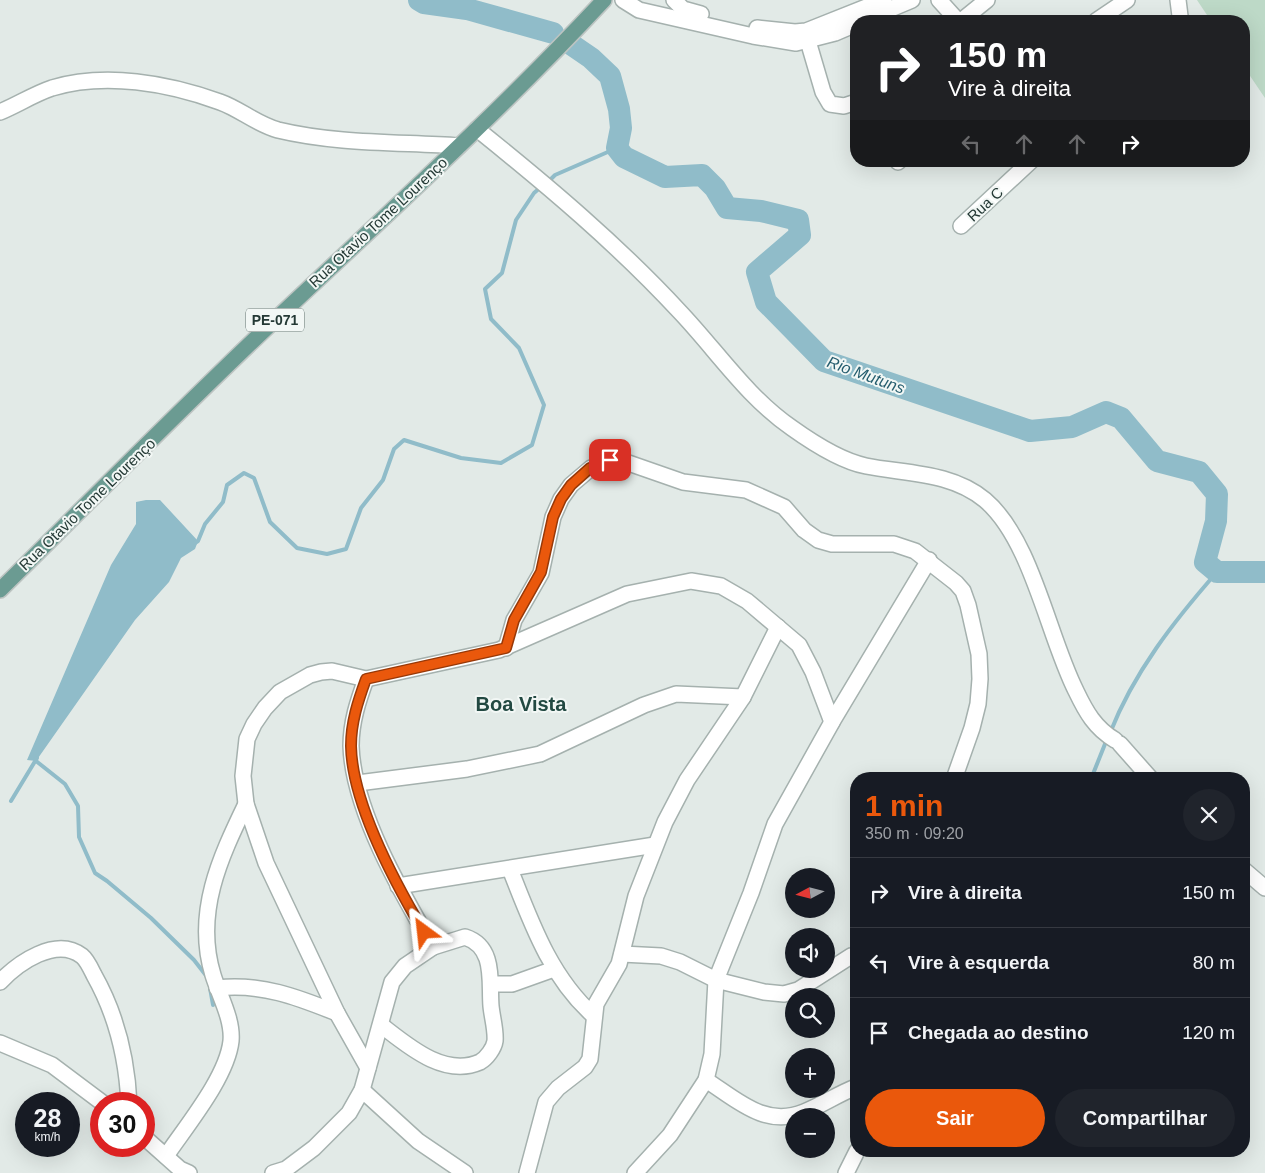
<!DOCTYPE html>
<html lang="pt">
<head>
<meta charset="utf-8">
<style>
  :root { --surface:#171b24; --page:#20242c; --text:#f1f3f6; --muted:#9ea1a6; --line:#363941; --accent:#ea580c }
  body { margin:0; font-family:Helvetica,sans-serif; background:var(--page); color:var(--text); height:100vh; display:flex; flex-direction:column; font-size:19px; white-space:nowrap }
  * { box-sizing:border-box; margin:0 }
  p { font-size:16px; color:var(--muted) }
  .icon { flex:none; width:28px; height:28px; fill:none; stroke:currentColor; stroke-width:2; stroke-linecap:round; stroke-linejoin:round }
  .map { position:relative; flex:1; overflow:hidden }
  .panel { position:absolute; left:850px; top:772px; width:400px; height:385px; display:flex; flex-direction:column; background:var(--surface); border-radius:20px; box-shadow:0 5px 20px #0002 }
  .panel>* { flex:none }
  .top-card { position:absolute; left:850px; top:15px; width:400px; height:152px; border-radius:20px; box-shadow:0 5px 20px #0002; background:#202124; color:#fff; overflow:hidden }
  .needle { width:32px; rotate:263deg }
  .fabs { position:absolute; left:785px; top:868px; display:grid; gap:10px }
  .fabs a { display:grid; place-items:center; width:50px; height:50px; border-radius:50%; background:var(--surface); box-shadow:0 5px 20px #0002; font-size:25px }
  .speed { position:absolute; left:15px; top:1092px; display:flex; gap:10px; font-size:25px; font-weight:700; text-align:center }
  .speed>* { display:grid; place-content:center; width:65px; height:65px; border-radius:50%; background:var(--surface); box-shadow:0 5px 20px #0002; line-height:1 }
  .speed small { font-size:12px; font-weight:400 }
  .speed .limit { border:8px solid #d22; background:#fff; color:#111 }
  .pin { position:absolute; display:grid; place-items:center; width:42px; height:42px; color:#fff; margin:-21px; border-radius:10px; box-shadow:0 2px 8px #0006 }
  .me { position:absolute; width:55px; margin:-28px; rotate:330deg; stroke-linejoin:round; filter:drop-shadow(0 0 4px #0008) }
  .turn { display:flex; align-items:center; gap:18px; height:105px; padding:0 15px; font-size:22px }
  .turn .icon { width:65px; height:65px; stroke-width:2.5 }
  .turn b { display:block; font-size:35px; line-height:42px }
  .lanes { display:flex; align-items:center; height:48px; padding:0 15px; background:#0003; justify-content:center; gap:25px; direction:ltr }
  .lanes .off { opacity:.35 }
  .round { display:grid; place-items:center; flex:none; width:52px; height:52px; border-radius:26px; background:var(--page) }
  .summary { display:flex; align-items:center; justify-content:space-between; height:85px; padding:0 15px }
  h1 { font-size:30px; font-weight:700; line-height:38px; color:var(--accent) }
  .action { display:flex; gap:10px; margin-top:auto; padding:10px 15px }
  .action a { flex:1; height:58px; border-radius:30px; background:var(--accent); color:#fff; font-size:20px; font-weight:700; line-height:58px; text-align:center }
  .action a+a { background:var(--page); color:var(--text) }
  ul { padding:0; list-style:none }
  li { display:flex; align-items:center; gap:15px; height:70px; padding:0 15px; border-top:1px solid var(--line) }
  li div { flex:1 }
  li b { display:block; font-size:19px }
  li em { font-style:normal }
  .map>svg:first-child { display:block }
  .green { fill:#bdd9c7 }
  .water { fill:#90bcc9 }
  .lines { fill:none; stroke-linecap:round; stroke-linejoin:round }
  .stream { stroke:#90bcc9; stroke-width:4 }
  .river { stroke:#90bcc9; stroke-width:22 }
  .minor-casing { stroke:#a5b1ae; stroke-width:18 }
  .tertiary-casing { stroke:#a5b1ae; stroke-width:18 }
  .primary-casing { stroke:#bdc4c2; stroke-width:18 }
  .minor { stroke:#fff; stroke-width:15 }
  .tertiary { stroke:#fff; stroke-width:15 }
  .primary { stroke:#6b9b92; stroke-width:15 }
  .route-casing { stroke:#983908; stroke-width:12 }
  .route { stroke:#ea580c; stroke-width:9 }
  .labels { text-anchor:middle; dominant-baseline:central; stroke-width:4; stroke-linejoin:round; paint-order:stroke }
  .shield { fill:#f2f7f5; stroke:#62726f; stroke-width:1 }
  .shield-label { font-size:14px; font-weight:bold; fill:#243935 }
  .street-label { font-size:15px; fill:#243935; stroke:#f2f7f5 }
  .water-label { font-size:16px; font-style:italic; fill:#255d6e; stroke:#f2f7f5 }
  .district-label { font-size:20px; font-weight:bold; fill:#224942; stroke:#f2f7f5 }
</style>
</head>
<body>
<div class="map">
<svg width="1265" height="1173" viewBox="0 0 1265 1173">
  <rect width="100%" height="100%" fill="#e2eae7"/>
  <path class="green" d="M1197 0H1265V98L1244 67V21H1211Z"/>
  <path class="water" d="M146 500H160L198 541 195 549 181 558 169 582 135 620 36 761 27 760 111 565 136 524V502Z"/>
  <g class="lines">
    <g class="stream">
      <path d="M548 182 555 175 617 148"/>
      <path d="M195 543 198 541 205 524 223 502 227 485 244 473 254 478 270 522 297 548 327 554 346 549 361 508 383 480 394 449 404 440 461 458 501 463 532 445 544 405 519 348 491 319 485 289 502 273 516 220 534 193 542 186"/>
      <path d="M1110 733C1134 672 1174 621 1217 572"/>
      <path d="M36 761 65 784 78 806 79 837 95 873 107 881 151 918 194 960 208 978"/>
      <path d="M1091 779 1107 739"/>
      <path d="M11 801 37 758"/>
      <path d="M210 988 213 1005"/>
    </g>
    <g class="river">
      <path d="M419 0 424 3 467 9 553 33"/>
      <path d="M572 45 591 58 610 76 619 109 621 128 617 148 624 157 665 177 702 175 715 188 727 208 761 211 798 220 800 235 757 272 766 302 824 361 1030 431 1072 427 1106 412 1121 418 1157 461 1199 472 1217 494 1216 521 1205 562 1217 572H1265"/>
    </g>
    <g class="minor-casing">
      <g id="minor">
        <path d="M939 0 958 21"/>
        <path d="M961 21 987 0"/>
        <path d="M1096 21 1127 0"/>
        <path d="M1178 21 1180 16 1178 0"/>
        <path d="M808 41 823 92 830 104 844 106 856 102"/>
        <path d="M0 112C17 105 34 94 52 88 105 72 168 83 220 102 240 109 256 124 278 130 336 144 399 142 459 146"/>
        <path d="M477 129C548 186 618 245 680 312 717 351 747 397 792 428 813 443 841 461 866 466 907 474 951 472 985 500 1032 540 1048 636 1076 691 1086 712 1095 728 1115 740"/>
        <path d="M898 162 899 161"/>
        <path d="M961 226 1031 161"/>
        <path d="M506 648 514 620 541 573 553 517 561 499 571 485 591 468 617 459 683 482 746 490 784 507 804 530 818 540 832 544H894L915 551 956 583 963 591 968 605 979 654 980 679 978 704 972 728 954 779"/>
        <path d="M1120 744 1151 779"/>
        <path d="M358 783 467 769 540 754 644 705 676 694 743 697"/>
        <path d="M510 869C531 922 550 977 594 1016"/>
        <path d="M1244 870 1265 888"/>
        <path d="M398 886 655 845"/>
        <path d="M622 954 661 956 680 962 716 980 764 992 784 994 798 990 851 956"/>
        <path d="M0 982C18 963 56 936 82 956 87 960 91 969 94 975 116 1014 127 1059 129 1104"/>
        <path d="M492 984H512L554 969"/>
        <path d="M217 988C261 983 297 997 337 1013"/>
        <path d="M381 1025C407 1045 444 1078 480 1062 487 1058 494 1048 495 1041 496 1030 492 1017 491 1006 489 982 496 947 465 937L433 947"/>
        <path d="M0 1043 52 1065 104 1104"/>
        <path d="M368 1068 337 1013 266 863 246 804 243 776 247 739 254 724 265 708 280 692 310 675 321 672 332 671 366 679 499 650 627 594 691 581 721 586 747 601 799 645 813 672 832 722"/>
        <path d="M706 1080C737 1100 765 1128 804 1112 822 1105 838 1094 856 1087"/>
        <path d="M362 1090 418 1141 465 1173"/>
        <path d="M144 1137 180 1169 189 1173"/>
        <path d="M166 1156C187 1125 227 1077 231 1041 233 1019 219 995 213 975 194 913 220 858 246 804"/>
        <path d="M273 1173 286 1169 314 1148 349 1113 362 1090 392 982 405 966 433 947C401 892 353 810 351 746 351 722 358 701 366 679"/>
        <path d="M527 1173 546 1102 558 1088 585 1067 590 1059 596 1004 619 964 636 896 665 822 687 780 743 697 778 627"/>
        <path d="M635 1173 670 1135 706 1080 712 1054 716 980 751 893 775 824 832 722 929 560"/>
        <path d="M846 1173 857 1151"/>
      </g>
    </g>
    <g class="tertiary-casing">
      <g id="tertiary">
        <path d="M623 0 639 10 753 36 796 43 835 33 856 24"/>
        <path d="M674 0 683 9 701 14"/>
        <path d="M862 21 912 0"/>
        <path d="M757 28 795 32 806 31 884 0"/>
      </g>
    </g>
    <g class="primary-casing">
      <path id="primary" d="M0 590C86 505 170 420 257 337 374 226 494 118 604 0"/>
    </g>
    <use href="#minor" class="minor"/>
    <use href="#tertiary" class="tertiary"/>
    <use href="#primary" class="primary"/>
  </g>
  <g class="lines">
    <g class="route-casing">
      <path id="route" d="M424 932C395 883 352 804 351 746 351 722 358 701 366 679L506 648 514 620 541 572 553 517 561 499 571 485 590 468 610 460"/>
    </g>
    <use href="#route" class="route"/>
  </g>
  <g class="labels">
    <rect class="shield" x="246" y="308.5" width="58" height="23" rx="4"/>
    <g class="shield-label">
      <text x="275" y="320">PE-071</text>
    </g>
    <g class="street-label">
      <text transform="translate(985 204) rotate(-43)">Rua C</text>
      <text transform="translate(378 222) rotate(-43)">Rua Otavio Tome Lourenço</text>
      <text transform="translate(87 504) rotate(-44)">Rua Otavio Tome Lourenço</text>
    </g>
    <g class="water-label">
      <text transform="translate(866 375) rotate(20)">Rio Mutuns</text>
    </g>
    <g class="district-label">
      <text x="521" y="704">Boa Vista</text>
    </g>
  </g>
</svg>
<div class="fabs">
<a><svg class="needle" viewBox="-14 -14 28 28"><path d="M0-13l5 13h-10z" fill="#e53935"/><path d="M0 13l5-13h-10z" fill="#9ea1a6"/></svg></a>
<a><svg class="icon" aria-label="sound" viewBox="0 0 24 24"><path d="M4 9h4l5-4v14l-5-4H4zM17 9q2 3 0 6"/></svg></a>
<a><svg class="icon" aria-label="search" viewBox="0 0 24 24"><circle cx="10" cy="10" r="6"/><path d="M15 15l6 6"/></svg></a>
<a>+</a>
<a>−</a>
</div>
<div class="speed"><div>28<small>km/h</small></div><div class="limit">30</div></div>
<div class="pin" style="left:610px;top:460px;background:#d93025"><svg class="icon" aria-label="arrive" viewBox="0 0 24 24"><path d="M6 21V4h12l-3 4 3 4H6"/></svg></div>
<svg class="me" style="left:424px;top:932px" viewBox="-20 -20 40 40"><path d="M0-17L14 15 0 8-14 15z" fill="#ea580c" stroke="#fff" stroke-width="4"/></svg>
<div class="top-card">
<div class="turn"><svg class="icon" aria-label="right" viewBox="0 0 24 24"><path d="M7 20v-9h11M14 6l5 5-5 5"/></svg><div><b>150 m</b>Vire à direita</div></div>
<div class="lanes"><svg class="icon off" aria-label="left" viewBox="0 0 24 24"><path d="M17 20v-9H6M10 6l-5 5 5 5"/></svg><svg class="icon off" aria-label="ahead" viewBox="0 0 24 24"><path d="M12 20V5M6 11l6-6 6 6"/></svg><svg class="icon off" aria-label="ahead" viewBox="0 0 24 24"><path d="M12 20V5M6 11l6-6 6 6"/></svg><svg class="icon" aria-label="right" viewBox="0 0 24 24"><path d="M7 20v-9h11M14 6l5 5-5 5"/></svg></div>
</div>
<section class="panel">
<div class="summary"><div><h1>1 min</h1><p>350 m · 09:20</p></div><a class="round"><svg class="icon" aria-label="close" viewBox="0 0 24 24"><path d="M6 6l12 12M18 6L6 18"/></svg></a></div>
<ul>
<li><svg class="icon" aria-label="right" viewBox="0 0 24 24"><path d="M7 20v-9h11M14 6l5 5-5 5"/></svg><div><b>Vire à direita</b></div><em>150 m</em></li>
<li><svg class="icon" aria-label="left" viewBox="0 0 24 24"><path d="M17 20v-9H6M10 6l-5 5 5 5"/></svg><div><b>Vire à esquerda</b></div><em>80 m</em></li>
<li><svg class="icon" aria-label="arrive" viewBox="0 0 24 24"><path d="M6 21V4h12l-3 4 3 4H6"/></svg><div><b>Chegada ao destino</b></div><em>120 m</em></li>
</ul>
<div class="action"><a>Sair</a><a>Compartilhar</a></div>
</section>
</div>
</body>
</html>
